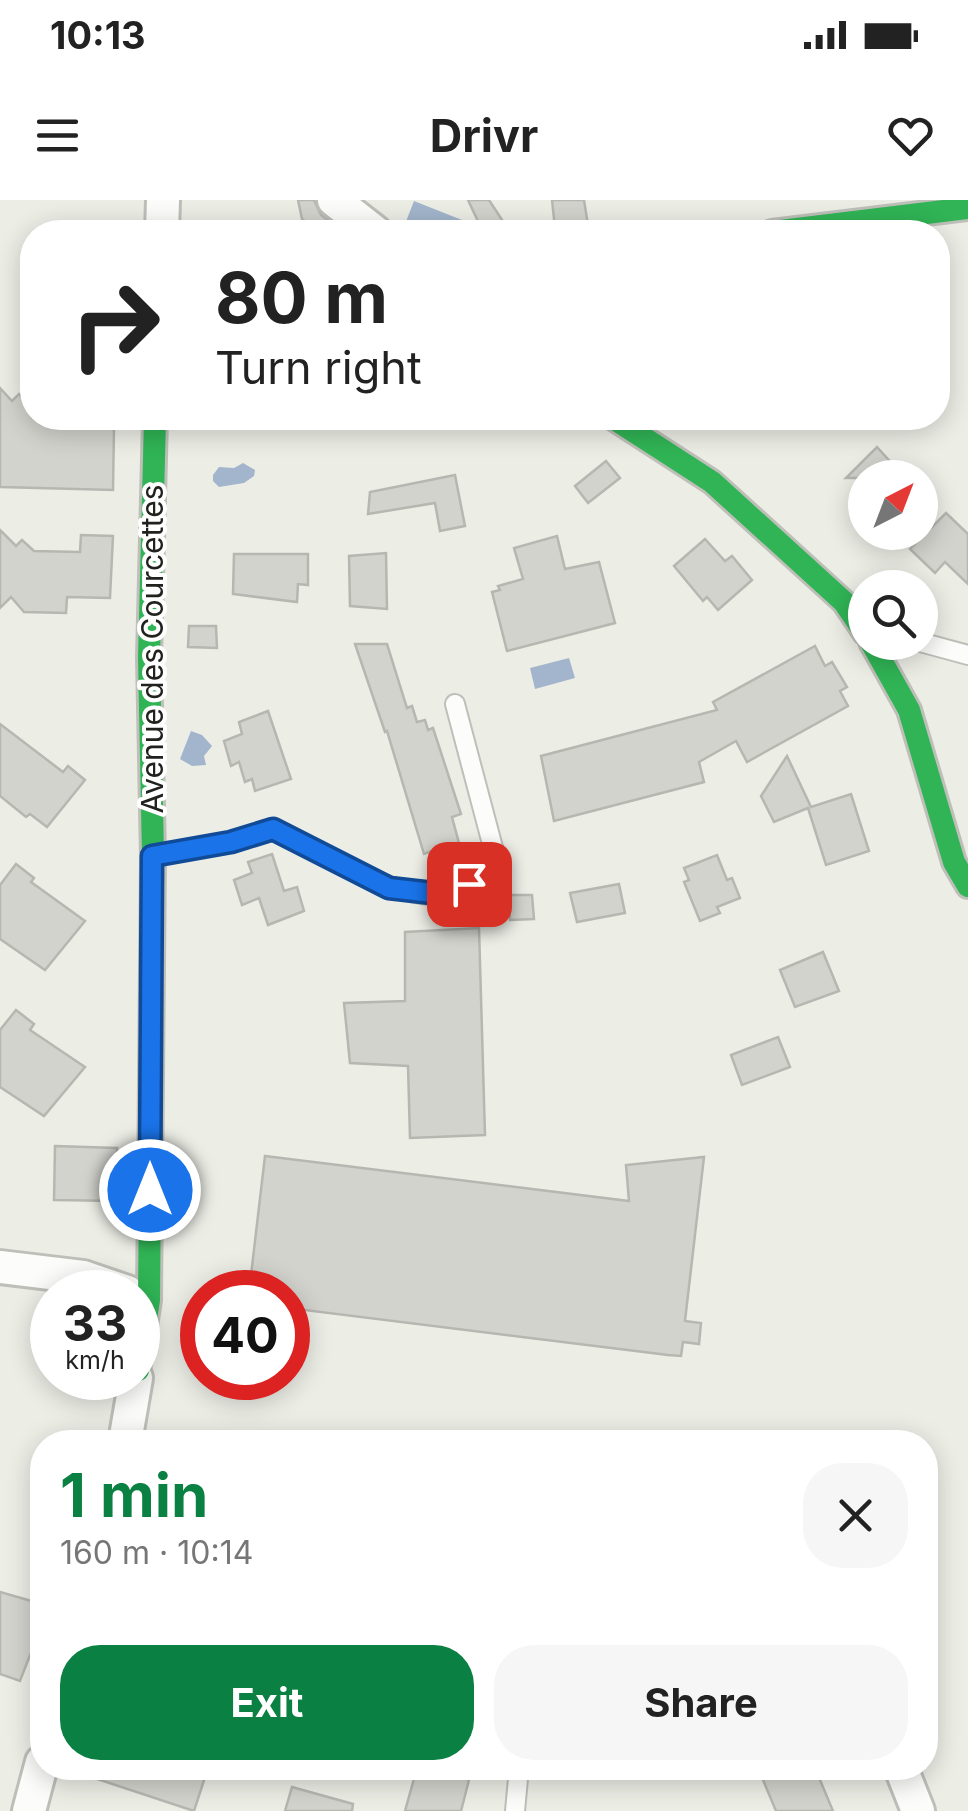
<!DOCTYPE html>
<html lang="en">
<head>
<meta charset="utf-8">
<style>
  :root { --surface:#fff; --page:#f6f6f6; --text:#222; --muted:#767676; --accent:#0b8043 }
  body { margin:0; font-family:Inter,sans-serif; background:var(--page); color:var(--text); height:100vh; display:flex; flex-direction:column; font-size:38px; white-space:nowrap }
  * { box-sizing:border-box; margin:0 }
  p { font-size:32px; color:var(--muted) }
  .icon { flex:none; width:55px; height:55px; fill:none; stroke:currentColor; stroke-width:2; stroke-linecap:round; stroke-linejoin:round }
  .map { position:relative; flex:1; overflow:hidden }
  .sheet { position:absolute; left:30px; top:1230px; width:908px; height:350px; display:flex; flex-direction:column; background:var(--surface); border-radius:40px; box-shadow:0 5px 25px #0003 }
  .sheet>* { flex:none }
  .guide { position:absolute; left:20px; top:20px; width:930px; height:210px; border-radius:40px; box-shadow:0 5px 25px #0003; background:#fff; color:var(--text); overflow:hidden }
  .needle { width:65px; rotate:42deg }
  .tools { position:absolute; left:848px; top:260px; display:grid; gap:20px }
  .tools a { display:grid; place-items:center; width:90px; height:90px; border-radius:50%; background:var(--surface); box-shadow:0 5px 25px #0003; font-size:50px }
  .speed { position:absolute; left:30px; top:1070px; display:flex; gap:20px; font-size:50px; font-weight:700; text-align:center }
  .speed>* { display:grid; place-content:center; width:130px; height:130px; border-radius:50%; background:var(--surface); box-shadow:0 5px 25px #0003; line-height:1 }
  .speed small { font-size:25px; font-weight:400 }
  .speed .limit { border:15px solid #d22; background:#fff; color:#111 }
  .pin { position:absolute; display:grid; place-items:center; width:85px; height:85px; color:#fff; margin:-42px; border-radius:20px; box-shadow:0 5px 15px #0006 }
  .me { position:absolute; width:110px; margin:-55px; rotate:0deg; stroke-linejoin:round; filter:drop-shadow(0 0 8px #0008) }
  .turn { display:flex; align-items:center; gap:35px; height:210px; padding:0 30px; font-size:45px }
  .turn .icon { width:130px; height:130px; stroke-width:2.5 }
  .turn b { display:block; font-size:70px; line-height:85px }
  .round { display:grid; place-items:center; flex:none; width:105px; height:105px; border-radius:40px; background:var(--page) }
  .head { display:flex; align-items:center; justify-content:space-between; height:170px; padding:0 30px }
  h1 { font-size:60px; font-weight:700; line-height:75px; color:var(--accent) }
  .action { display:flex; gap:20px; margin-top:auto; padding:20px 30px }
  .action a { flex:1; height:115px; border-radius:40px; background:var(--accent); color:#fff; font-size:40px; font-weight:700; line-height:115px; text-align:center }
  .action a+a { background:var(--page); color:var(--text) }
  .status { display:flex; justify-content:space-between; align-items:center; height:70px; padding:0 50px; background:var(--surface); direction:ltr }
  .status svg { height:28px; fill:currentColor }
  header { display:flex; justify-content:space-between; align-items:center; height:130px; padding:0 30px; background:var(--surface); font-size:45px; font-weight:700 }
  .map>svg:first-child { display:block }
  .water { fill:#a2b5cc }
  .building { fill:#d2d3cd; stroke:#b6b7b1; stroke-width:2.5 }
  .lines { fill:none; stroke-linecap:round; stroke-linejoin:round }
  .lane-casing { stroke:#bebfb9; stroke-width:22 }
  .street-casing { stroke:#bebfb9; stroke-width:38 }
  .fast-casing { stroke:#bebfb9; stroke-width:28 }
  .lane { stroke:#fcfcfb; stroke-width:18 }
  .street { stroke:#fcfcfb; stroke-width:32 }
  .fast { stroke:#30b455; stroke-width:22 }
  .route-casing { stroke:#114b97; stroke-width:25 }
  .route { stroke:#1a73e8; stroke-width:18 }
  .labels { text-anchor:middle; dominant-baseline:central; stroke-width:8; stroke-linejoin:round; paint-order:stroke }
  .street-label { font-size:30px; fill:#21221d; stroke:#fff }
</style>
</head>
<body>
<div class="status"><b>10:13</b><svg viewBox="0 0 49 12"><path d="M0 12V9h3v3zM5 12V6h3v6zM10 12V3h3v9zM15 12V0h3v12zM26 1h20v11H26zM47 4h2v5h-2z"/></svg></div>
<header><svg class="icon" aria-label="menu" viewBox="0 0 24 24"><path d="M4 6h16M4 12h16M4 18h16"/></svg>Drivr<svg class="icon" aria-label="heart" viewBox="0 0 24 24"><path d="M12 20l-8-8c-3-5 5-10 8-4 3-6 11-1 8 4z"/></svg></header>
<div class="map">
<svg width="968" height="1611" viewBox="0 0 968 1611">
  <rect width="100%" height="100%" fill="#eceee6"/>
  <g class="water">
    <path d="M414 1 462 20 457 32H428L405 24Z"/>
    <path d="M243 263 255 270 254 276 244 283 219 287 213 281V275L219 267 234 268Z"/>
    <path d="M569 458 575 478 535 489 530 468Z"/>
    <path d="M191 531 202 535 212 546 204 556 206 565 192 566 180 559Z"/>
  </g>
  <g class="building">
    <path d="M298 0H314L321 15 343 32H319L302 19Z"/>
    <path d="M468 0H489L510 32H483Z"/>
    <path d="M552 0H584L588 25 555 28Z"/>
    <path d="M0 188 12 201 19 194 32 210V218L42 221H81V226L114 228 113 290 0 287Z"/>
    <path d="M877 247 905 278H846Z"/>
    <path d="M606 261 620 278 588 303 575 286Z"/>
    <path d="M455 275 465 326 440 331 435 303 368 314 370 292Z"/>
    <path d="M946 313 968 334V384L945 362 935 373 910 349Z"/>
    <path d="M0 330 16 346 22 340 34 351 80 352 81 335 113 336 110 398 67 397 66 413 24 412 11 397 0 408Z"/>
    <path d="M557 336 565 369 599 362 615 423 507 451 492 392 500 390 498 386 523 379 514 348Z"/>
    <path d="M705 339 725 361 732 356 752 380 718 410 707 397 703 401 674 366Z"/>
    <path d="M386 353 387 409 350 406 349 356Z"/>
    <path d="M234 354H308V385L298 384 297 402 233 394Z"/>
    <path d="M189 426H216L217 448 188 447Z"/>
    <path d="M355 444H387L407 508 412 506 417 522 425 520 428 530 433 528 461 614 452 617 460 647 439 654 438 649 424 654 387 531 385 532Z"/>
    <path d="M815 446 825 466 832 462 847 487 840 491 848 506 747 562 736 541 699 562 704 582 554 621 541 556 717 510 713 502Z"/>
    <path d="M268 511 291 579 255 591 252 579 245 582 239 562 231 566 224 541 242 534 239 522Z"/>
    <path d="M0 524 63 572 68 566 85 580 47 627 30 614 26 617 0 596Z"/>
    <path d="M787 556 811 607 851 594 869 651 826 665 808 608 774 622 761 596Z"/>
    <path d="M272 654 284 691 297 687 304 711 268 725 259 698 242 705 234 680 252 673 248 662Z"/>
    <path d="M717 655 727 680 732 678 740 698 717 707 720 713 700 721 684 682 689 680 684 668Z"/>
    <path d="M16 664 34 678 31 682 85 721 45 770 0 739V685Z"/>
    <path d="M619 684 625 713 577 722 570 693Z"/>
    <path d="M509 695H532L534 719 510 720Z"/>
    <path d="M479 728 485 935 410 938 408 866 350 863 344 803 405 801V732Z"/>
    <path d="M823 752 839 791 795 807 780 770Z"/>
    <path d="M16 810 34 824 30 830 85 867 44 916 0 887V830Z"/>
    <path d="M778 837 790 867 742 885 731 855Z"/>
    <path d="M55 946 117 948V1001L54 1000Z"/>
    <path d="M265 956 629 1001 626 965 704 957 685 1121 701 1123 699 1144 683 1142 681 1156 668 1155 288 1108V1092H249Z"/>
    <path d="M0 1392 42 1404V1424L20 1481 0 1474Z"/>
    <path d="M73 1568H208L194 1611 73 1571Z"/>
    <path d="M417 1568H467L464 1578 469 1580 461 1611H405Z"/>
    <path d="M758 1568H815L833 1611H776Z"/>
    <path d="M292 1587 353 1604 352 1611H285Z"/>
  </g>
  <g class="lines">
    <g class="lane-casing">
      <g id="lane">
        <path d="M920 442 968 455"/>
        <path d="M153 656 231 642 273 629C320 653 395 701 448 695 467 693 483 668 495 655L455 504"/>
        <path d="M515 1611 519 1568"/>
      </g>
    </g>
    <g class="street-casing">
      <g id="street">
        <path d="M334 0 375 32"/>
        <path d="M162 32 163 0"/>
        <path d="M0 1067 83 1077 127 1092"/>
        <path d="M125 1242 136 1178"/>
        <path d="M901 1568 918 1611"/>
        <path d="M29 1611 42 1562"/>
      </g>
    </g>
    <g class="fast-casing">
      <g id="fast">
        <path d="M772 32 968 8"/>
        <path d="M613 218 712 282 844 402 865 433"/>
        <path d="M871 442 909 510 954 662 968 686"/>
        <path d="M138 1170 149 1100 153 656 149 458 155 218"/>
      </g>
    </g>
    <use href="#lane" class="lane"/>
    <use href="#street" class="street"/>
    <use href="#fast" class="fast"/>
  </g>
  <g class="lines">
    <g class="route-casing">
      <path id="route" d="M150 990 152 656 231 642 273 629 389 688 450 695 469 684"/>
    </g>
    <use href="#route" class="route"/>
  </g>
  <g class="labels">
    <g class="street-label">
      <text transform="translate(152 449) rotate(-90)">Avenue des Courcettes</text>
    </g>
  </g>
</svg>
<div class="tools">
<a><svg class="needle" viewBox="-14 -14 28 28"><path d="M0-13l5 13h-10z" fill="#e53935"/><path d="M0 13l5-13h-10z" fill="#767676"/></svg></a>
<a><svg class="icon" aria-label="search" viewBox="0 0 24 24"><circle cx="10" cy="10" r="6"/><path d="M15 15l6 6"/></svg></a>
</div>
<div class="speed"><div>33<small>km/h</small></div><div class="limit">40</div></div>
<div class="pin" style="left:469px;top:684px;background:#d93025"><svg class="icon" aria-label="arrive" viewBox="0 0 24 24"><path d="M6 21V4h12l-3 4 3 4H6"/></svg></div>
<svg class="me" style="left:150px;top:990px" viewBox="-20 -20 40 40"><circle r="17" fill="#1a73e8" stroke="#fff" stroke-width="3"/><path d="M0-11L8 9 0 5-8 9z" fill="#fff"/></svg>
<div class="guide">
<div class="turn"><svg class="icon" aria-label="right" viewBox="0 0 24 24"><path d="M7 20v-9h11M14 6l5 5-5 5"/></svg><div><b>80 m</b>Turn right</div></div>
</div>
<section class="sheet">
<div class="head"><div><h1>1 min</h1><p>160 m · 10:14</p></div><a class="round"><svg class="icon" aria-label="close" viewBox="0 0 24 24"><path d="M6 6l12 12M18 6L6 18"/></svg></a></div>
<div class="action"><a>Exit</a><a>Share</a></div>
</section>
</div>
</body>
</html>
